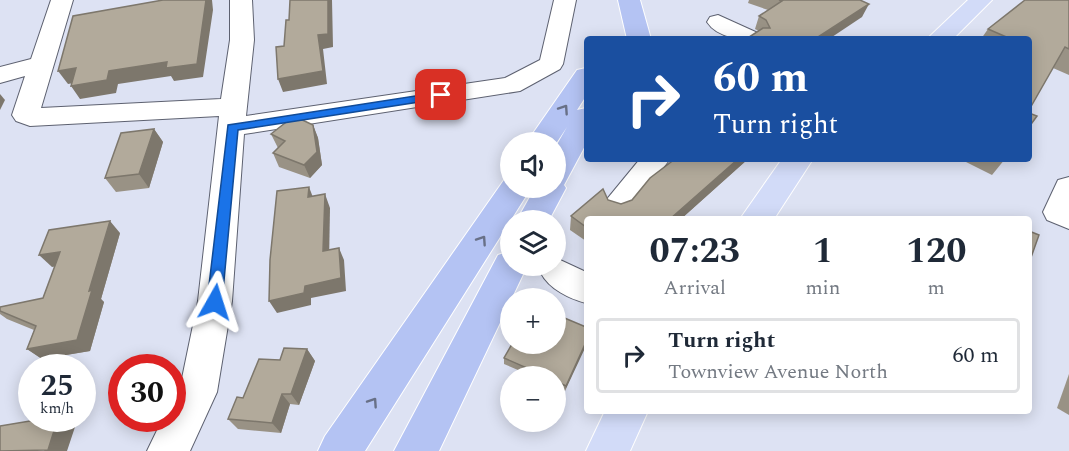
<!DOCTYPE html>
<html lang="en">
<head>
<meta charset="utf-8">
<style>
  :root { --surface:#fff; --page:#f6f6f7; --text:#1f2937; --muted:#747a83; --line:#e0e1e3 }
  body { margin:0; font-family:Spectral,serif; background:var(--page); color:var(--text); height:100vh; display:flex; flex-direction:column; font-size:22px; white-space:nowrap }
  * { box-sizing:border-box; margin:0 }
  p { font-size:20px; color:var(--muted) }
  .icon { flex:none; width:33px; height:33px; fill:none; stroke:currentColor; stroke-width:2; stroke-linecap:round; stroke-linejoin:round }
  .map { position:relative; flex:1; overflow:hidden }
  .sheet { position:absolute; left:584px; top:216px; width:448px; height:198px; display:flex; flex-direction:column; background:var(--surface); border-radius:6px; box-shadow:0 3px 15px #0003 }
  .sheet>* { flex:none }
  .guide { position:absolute; left:584px; top:36px; width:448px; height:126px; border-radius:6px; box-shadow:0 3px 15px #0003; background:#1a4fa0; color:#fff; overflow:hidden }
  .controls { position:absolute; left:500px; top:132px; display:grid; gap:12px }
  .controls a { display:grid; place-items:center; width:66px; height:66px; border-radius:50%; background:var(--surface); box-shadow:0 3px 15px #0003; font-size:30px }
  .speed { position:absolute; left:18px; top:354px; display:flex; gap:12px; font-size:30px; font-weight:700; text-align:center }
  .speed>* { display:grid; place-content:center; width:78px; height:78px; border-radius:50%; background:var(--surface); box-shadow:0 3px 15px #0003; line-height:1 }
  .speed small { font-size:15px; font-weight:400 }
  .speed .limit { border:9px solid #d22; background:#fff; color:#111 }
  .pin { position:absolute; display:grid; place-items:center; width:51px; height:51px; color:#fff; margin:-26px; border-radius:12px; box-shadow:0 3px 9px #0006 }
  .me { position:absolute; width:66px; margin:-33px; rotate:6deg; stroke-linejoin:round; filter:drop-shadow(0 0 4px #0008) }
  .turn { display:flex; align-items:center; gap:21px; height:126px; padding:0 30px; font-size:27px }
  .turn .icon { width:78px; height:78px; stroke-width:2.5 }
  .turn b { display:block; font-size:42px; line-height:51px }
  .eta { display:flex; justify-content:space-evenly; align-items:center; height:102px; text-align:center }
  .eta b { font-size:36px; font-weight:700; line-height:42px }
  ul { padding:0; list-style:none }
  li { display:flex; align-items:center; gap:18px; height:75px; margin:0 12px 9px; padding:0 18px; border:3px solid var(--line); border-radius:6px }
  li div { flex:1 }
  li b { display:block; font-size:22px }
  li em { font-style:normal }
  .map>svg:first-child { display:block }
  .lines { fill:none; stroke-linecap:round; stroke-linejoin:round }
  .minor-casing { stroke:#5d6170; stroke-width:2 }
  .major-casing { stroke:#fff; stroke-width:2 }
  .highway-casing { stroke:#fff; stroke-width:2 }
  .minor { fill:#fff; fill-rule:evenodd }
  .major { fill:#d2dbf8; fill-rule:evenodd }
  .highway { fill:#b4c3f3; fill-rule:evenodd }
  .wall { fill:#999285 }
  .shaded-wall { fill:#7d776c }
  .building { fill:#b2aa9b; stroke:#7d776c; stroke-width:1.5 }
  .oneway { stroke:#687087 }
  .route { fill:#1a73e8; stroke:#114b97; stroke-width:1.5 }
</style>
</head>
<body>
<div class="map">
<svg width="1069" height="451" viewBox="0 0 1069 451">
  <rect width="100%" height="100%" fill="#dde2f3"/>
  <g class="lines">
    <g class="minor-casing">
      <g id="minor">
        <path d="M51 0H73L41 108 221 99 230 40V0H252L254 40 246 116 505 78 540 60 554 0H576L563 64 560 69 520 91 244 134 232 301 217 392 190 451H147L163 418H172V401L180 388 198 301 219 116 30 126 16 121 12 115 25 76 0 83V67L31 59Z"/>
        <path d="M718 15 760 34 764 39C744 39 719 40 707 22L710 17Z"/>
        <path d="M640 159H670L629 212 618 216 607 212 603 204Z"/>
        <path d="M1069 177V229L1047 220 1043 212 1058 180Z"/>
        <path d="M558 259 586 272V303C570 299 549 289 541 273L545 266H555V260Z"/>
      </g>
    </g>
    <g class="major-casing">
      <g id="major">
        <path d="M968 0H992L953 39H927Z"/>
        <path d="M782 159H813L774 219H740Z"/>
        <path d="M605 411H648L630 451H586Z"/>
      </g>
    </g>
    <g class="highway-casing">
      <g id="highway">
        <path d="M618 0H640L651 39H627Z"/>
        <path d="M586 68V96L577 110 586 108V144L564 185 566 188 549 220H517L535 188H555V148L567 127 555 145V142H527L577 70Z"/>
        <path d="M510 178V188H531L365 451H318L325 436 504 180Z"/>
        <path d="M510 251V266H527L439 451H394L498 255Z"/>
      </g>
    </g>
    <use href="#minor" class="minor"/>
    <use href="#major" class="major"/>
    <use href="#highway" class="highway"/>
  </g>
  <g class="wall">
    <path d="M749 0H860L862 17 759 31 755 29 759 16 768 10 748 3Z"/>
    <path d="M1069 0V75L1053 68 1029 39H981L988 29Z"/>
    <path d="M313 125 318 138 322 165 310 178 279 167 273 153 278 148 271 134Z"/>
    <path d="M154 129 163 142 149 188 116 192 105 178Z"/>
    <path d="M748 159 681 219H586V241L570 230 571 216 608 200 621 204Z"/>
    <path d="M960 159H1005L992 175Z"/>
    <path d="M120 233 101 299 104 302 90 351 42 359 27 349 34 330 7 319 0 314V307L43 298 55 266 52 267Z"/>
    <path d="M586 327 565 391 555 387V376H532L504 364V358Z"/>
    <path d="M307 349 315 361 299 405 290 404 281 433 238 429 228 419 243 398 280 360Z"/>
    <path d="M1069 374V415L1057 408Z"/>
  </g>
  <g class="shaded-wall">
    <path d="M206 0H212L213 10 203 77 174 81 171 76 118 84 116 93 80 99 71 86 109 71Z"/>
    <path d="M328 0H332L333 47 323 49 327 84 283 92 278 79 318 35Z"/>
    <path d="M869 4 862 17 829 39H815Z"/>
    <path d="M76 68 85 81 68 84 58 71Z"/>
    <path d="M0 94 5 100 0 110Z"/>
    <path d="M313 125 318 138 322 165 310 178 304 165Z"/>
    <path d="M154 129 163 142 149 188 139 174Z"/>
    <path d="M738 159H748L681 219H670Z"/>
    <path d="M309 187 314 200 308 197Z"/>
    <path d="M325 194 330 208 329 263 323 251Z"/>
    <path d="M110 221 120 233 101 299 104 302 90 351 42 359 27 349 89 291Z"/>
    <path d="M339 248 344 260 346 291 311 298V305L277 313 269 301 305 286Z"/>
    <path d="M60 252 72 263 52 267 39 255Z"/>
    <path d="M586 342V346L565 391 566 386Z"/>
    <path d="M307 349 315 361 299 405 291 394Z"/>
    <path d="M282 394 290 404 281 433 272 423Z"/>
    <path d="M58 418H62L75 427 67 451H44Z"/>
  </g>
  <g class="building">
    <path d="M163 0H206L197 64 166 68 167 62 109 71 107 80 71 86 76 68 58 71 73 16Z"/>
    <path d="M290 0H328V34L318 35 323 71 278 79 276 47 284 46 286 20H289Z"/>
    <path d="M779 0H860L869 4 815 39H746L763 28H770L766 20 759 16 782 1Z"/>
    <path d="M1025 0H1069V49L1065 47 1029 110V39H1011L988 29Z"/>
    <path d="M1029 113 1037 116 1029 127Z"/>
    <path d="M294 116 313 125 317 152 304 165 273 153 285 141 271 134Z"/>
    <path d="M154 129 139 174 105 178 121 133Z"/>
    <path d="M675 159H738L670 219H586V227L571 216 603 189 608 200 621 204 632 200 650 178Z"/>
    <path d="M309 187 308 197 325 194 323 251 339 248 341 278 305 286 304 293 269 301 270 260 277 191Z"/>
    <path d="M110 221 89 291 92 290 77 340 27 349 36 326 0 311V307L43 298 60 252 39 255 49 230Z"/>
    <path d="M1029 231 1039 235 1029 263Z"/>
    <path d="M555 314 586 327V342L566 386 555 381V376H545L504 358 512 344H555Z"/>
    <path d="M284 348 307 349 291 394H282L272 423 228 419 237 397 243 398 259 359 280 360Z"/>
    <path d="M48 418H58L48 450 0 451V426Z"/>
  </g>
  <defs><path id="oneway-chevron" d="M-2-3.5L2.5 0L-2 3.5" fill="none" stroke-width="1.6" stroke-linecap="round" stroke-linejoin="round" transform="scale(1.5)"/></defs>
  <g class="oneway">
    <use href="#oneway-chevron" transform="translate(564 109) rotate(-56)"/>
    <use href="#oneway-chevron" transform="translate(482 240) rotate(-56)"/>
    <use href="#oneway-chevron" transform="translate(373 402) rotate(-56)"/>
  </g>
  <path class="route" d="M441 92 447 95 445 98 238 130 222 302 220 306 215 308 209 306 207 302 228 125Z"/>
</svg>
<div class="controls">
<a><svg class="icon" aria-label="sound" viewBox="0 0 24 24"><path d="M4 9h4l5-4v14l-5-4H4zM17 9q2 3 0 6"/></svg></a>
<a><svg class="icon" aria-label="layers" viewBox="0 0 24 24"><path d="M12 4l9 5-9 5-9-5zM3 14l9 5 9-5"/></svg></a>
<a>+</a>
<a>−</a>
</div>
<div class="speed"><div>25<small>km/h</small></div><div class="limit">30</div></div>
<div class="pin" style="left:441px;top:95px;background:#d93025"><svg class="icon" aria-label="arrive" viewBox="0 0 24 24"><path d="M6 21V4h12l-3 4 3 4H6"/></svg></div>
<svg class="me" style="left:215px;top:302px" viewBox="-20 -20 40 40"><path d="M0-17L14 15 0 8-14 15z" fill="#1a73e8" stroke="#fff" stroke-width="4"/></svg>
<div class="guide">
<div class="turn"><svg class="icon" aria-label="right" viewBox="0 0 24 24"><path d="M7 20v-9h11M14 6l5 5-5 5"/></svg><div><b>60 m</b>Turn right</div></div>
</div>
<section class="sheet">
<div class="eta">
<div><b>07:23</b><p>Arrival</p></div>
<div><b>1</b><p>min</p></div>
<div><b>120</b><p>m</p></div>
</div>
<ul>
<li><svg class="icon" aria-label="right" viewBox="0 0 24 24"><path d="M7 20v-9h11M14 6l5 5-5 5"/></svg><div><b>Turn right</b><p>Townview Avenue North</p></div><em>60 m</em></li>
</ul>
</section>
</div>
</body>
</html>
